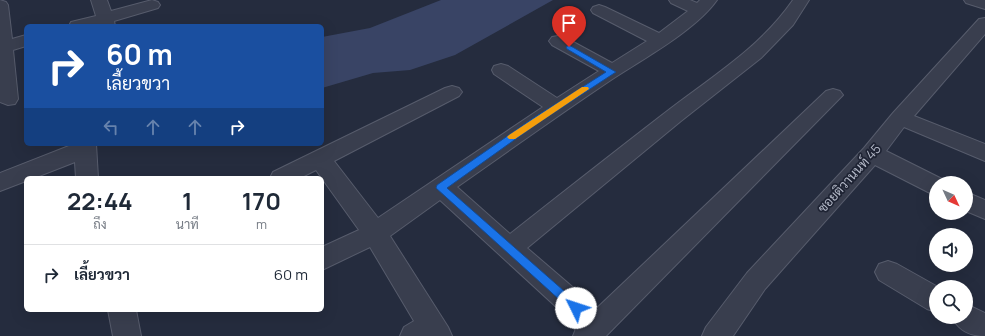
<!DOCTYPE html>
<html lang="th">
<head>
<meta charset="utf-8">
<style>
  :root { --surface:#fff; --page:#f6f6f7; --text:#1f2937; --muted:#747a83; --line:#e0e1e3 }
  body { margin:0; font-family:Manrope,Sarabun,sans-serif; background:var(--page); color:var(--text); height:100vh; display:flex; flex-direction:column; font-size:15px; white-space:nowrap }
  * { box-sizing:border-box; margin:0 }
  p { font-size:13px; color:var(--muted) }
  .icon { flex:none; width:22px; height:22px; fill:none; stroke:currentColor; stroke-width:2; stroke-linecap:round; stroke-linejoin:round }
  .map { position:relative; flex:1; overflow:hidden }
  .drawer { position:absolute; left:24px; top:176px; width:300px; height:136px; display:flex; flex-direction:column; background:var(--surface); border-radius:6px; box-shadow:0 4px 16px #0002 }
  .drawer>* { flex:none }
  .top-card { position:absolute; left:24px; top:24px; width:300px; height:122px; border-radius:6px; box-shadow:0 4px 16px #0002; background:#1a4fa0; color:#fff; overflow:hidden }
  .needle { width:26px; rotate:134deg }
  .fabs { position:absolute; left:929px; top:176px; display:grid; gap:8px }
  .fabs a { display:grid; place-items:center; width:44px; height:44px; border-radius:50%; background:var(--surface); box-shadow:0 4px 16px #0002; font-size:20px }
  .pin { position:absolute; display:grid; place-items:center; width:34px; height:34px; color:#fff; margin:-41px -17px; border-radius:50% 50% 50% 0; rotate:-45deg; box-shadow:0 0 4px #0007 }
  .pin .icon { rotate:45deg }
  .me { position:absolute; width:44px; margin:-22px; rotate:311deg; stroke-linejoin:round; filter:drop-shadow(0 0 3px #0008) }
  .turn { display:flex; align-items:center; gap:14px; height:84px; padding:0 16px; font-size:18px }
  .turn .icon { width:52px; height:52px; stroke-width:2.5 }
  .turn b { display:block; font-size:28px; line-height:34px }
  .lanes { display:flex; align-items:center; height:38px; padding:0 16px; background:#0003; justify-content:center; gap:20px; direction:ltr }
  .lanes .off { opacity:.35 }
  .eta { display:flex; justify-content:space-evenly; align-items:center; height:68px; text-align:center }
  .eta b { font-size:24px; font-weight:700; line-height:28px }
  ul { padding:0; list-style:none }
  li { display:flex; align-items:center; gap:12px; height:60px; padding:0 16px; border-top:1px solid var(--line) }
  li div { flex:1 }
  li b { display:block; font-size:15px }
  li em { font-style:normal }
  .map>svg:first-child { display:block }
  .water { fill:#394465 }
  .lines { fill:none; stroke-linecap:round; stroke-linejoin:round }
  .minor-casing { stroke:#575c6c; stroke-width:2 }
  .minor { fill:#393e4e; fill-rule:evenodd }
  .route { fill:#1a73e8; stroke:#114b97 }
  .slow { fill:#f59e0b }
  .labels { text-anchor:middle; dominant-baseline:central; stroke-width:3.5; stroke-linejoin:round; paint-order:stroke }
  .street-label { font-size:13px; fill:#b5bac9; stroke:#1e2333 }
</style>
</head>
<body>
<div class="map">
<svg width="985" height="336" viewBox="0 0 985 336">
  <rect width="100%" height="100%" fill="#252c3e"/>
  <path class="water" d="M441 0H553L455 55 410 70 373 73 322 88V37L370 28Z"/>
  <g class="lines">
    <g class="minor-casing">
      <g id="minor">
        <path d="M0 0 6 2 8 5 12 39 26 35V46L13 50 18 99 15 104 8 105 0 102Z"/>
        <path d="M91 0H107L111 11 152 0 158 2 160 5 158 8 114 21 115 26H69L71 22 96 16Z"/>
        <path d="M669 0H690L697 3 700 0H717C696 30 643 59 611 80 559 115 508 151 457 187L510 234C562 193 614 152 666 112 711 77 760 48 793 0H809L793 25 761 58 681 121 527 248 597 308 826 91 833 89 840 91 843 95 606 336H573L577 326 440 200 390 236 448 327 452 336H400L404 327 414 321 370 247 322 270V247L359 230 316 170 300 178H270L273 172 445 88 452 86 459 88 462 92 459 96 334 161 378 218 543 107 494 74 492 70 494 66 501 64 508 66 557 98 599 71 552 45 549 41 552 37 558 36 564 37 612 63 647 41 593 13 591 10 593 7 599 5 605 7 659 33 688 11 671 3Z"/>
        <path d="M964 0H985V9L966 3Z"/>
        <path d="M985 18V34L914 116 985 144V161L904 127 886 151 944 180 946 183H936V195L928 192 875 165 765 289 733 336H702L706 327 747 273 864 148 893 113 979 19Z"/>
        <path d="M74 144H96L98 178H76L75 162 34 178H26V181L0 191V173Z"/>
        <path d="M966 192 985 200V219L966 211Z"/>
        <path d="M888 261 897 264 938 287H936V312L927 309 879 280 875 272 879 264Z"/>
        <path d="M966 304 985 313V336C970 336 959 331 952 317H966Z"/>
        <path d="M108 310H136L141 336H113Z"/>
      </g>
    </g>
    <use href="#minor" class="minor"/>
  </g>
  <path class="route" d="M569 45 616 72 538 123 447 188 580 305 582 308 580 312 576 314 573 312 436 188 437 185 532 119 606 72 567 49 566 47Z"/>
  <path class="slow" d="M582 87H588L589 89 515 139H509L507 137 509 135Z"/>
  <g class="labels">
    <g class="street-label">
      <text transform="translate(849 178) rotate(-48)">ซอยติวานนท์ 45</text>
    </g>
  </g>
</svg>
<div class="fabs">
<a><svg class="needle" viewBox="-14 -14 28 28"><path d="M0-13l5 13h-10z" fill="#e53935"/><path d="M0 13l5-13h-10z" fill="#747a83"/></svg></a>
<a><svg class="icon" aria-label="sound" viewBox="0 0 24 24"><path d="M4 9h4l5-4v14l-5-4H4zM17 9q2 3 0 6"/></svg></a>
<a><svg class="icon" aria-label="search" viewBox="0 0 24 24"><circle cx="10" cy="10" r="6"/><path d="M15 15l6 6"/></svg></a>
</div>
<div class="pin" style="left:569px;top:47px;background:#d93025"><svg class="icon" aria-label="arrive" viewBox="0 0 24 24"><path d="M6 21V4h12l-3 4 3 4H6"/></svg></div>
<svg class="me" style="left:576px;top:308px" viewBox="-20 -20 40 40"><circle r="19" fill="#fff"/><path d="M0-13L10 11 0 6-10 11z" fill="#1a73e8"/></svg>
<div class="top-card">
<div class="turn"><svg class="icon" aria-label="right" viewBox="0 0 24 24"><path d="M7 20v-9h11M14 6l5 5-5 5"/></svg><div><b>60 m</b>เลี้ยวขวา</div></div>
<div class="lanes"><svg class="icon off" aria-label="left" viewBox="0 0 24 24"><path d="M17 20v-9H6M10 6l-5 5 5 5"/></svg><svg class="icon off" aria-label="ahead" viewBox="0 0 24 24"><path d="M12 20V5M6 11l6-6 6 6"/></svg><svg class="icon off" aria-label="ahead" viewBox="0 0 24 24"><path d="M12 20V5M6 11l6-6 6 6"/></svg><svg class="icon" aria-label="right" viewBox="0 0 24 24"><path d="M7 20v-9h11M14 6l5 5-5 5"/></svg></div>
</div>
<section class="drawer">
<div class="eta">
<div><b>22:44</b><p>ถึง</p></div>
<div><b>1</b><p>นาที</p></div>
<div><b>170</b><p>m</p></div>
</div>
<ul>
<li><svg class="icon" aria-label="right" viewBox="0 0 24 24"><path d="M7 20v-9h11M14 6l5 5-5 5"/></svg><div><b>เลี้ยวขวา</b></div><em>60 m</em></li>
</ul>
</section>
</div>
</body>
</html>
